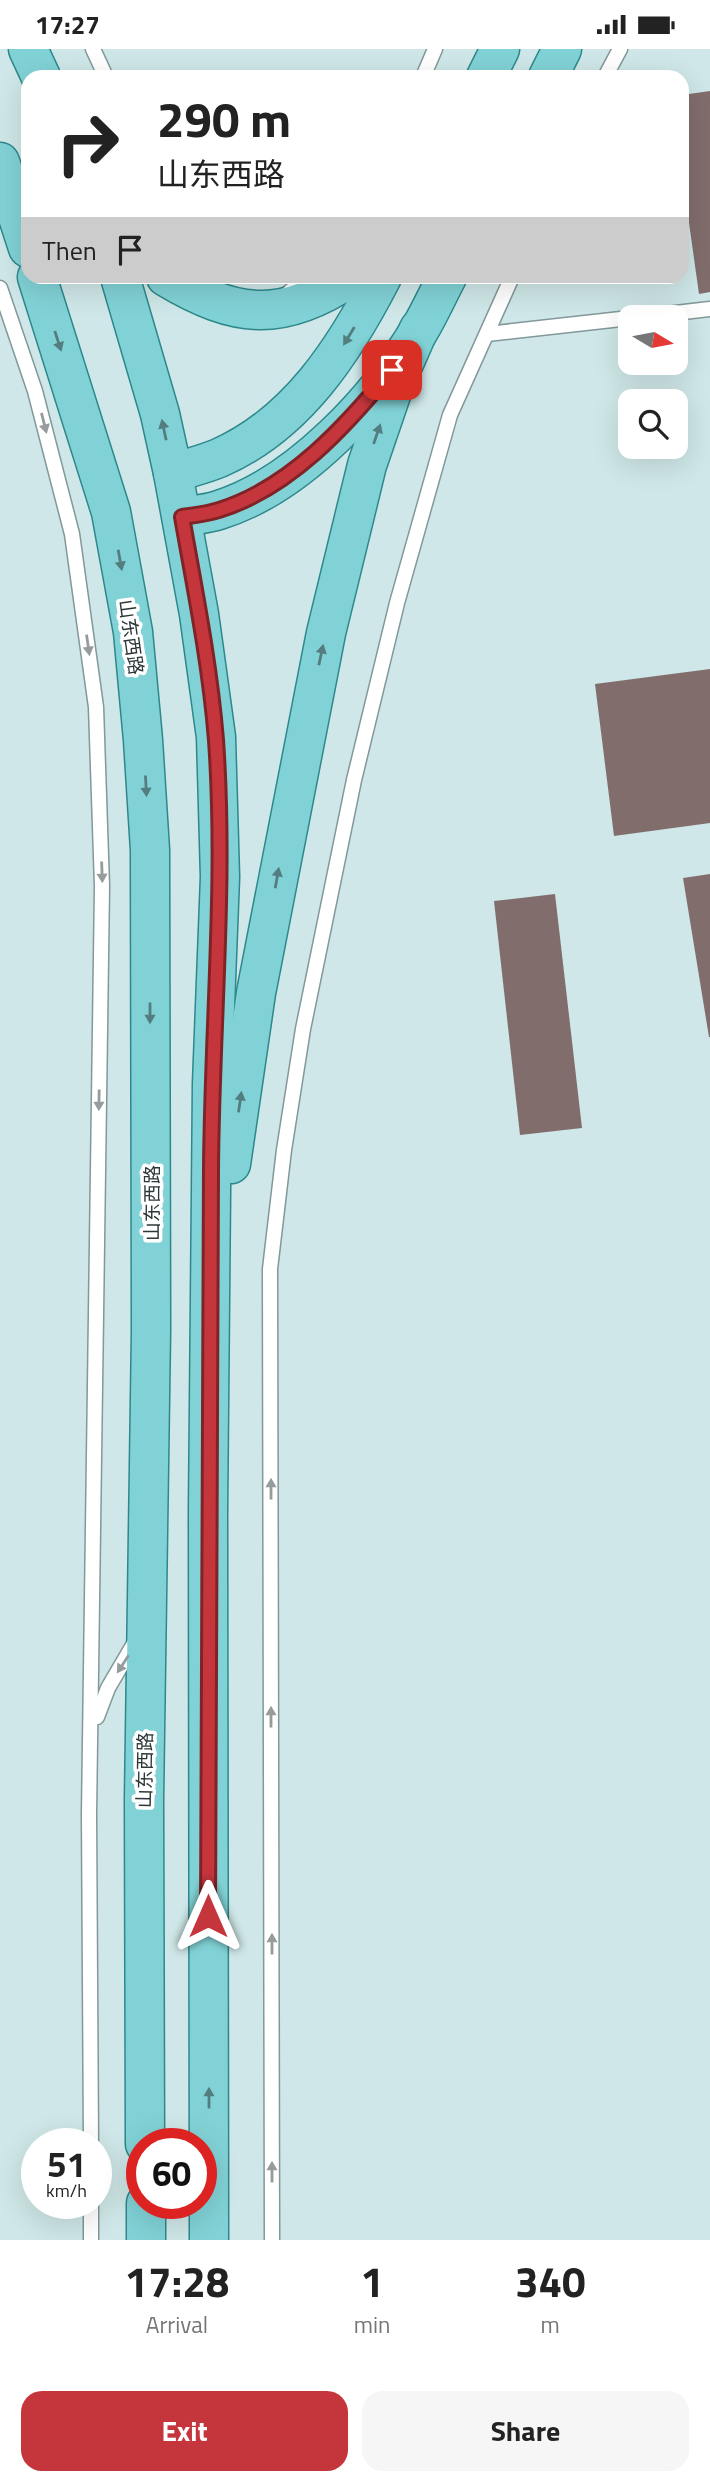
<!DOCTYPE html>
<html lang="en">
<head>
<meta charset="utf-8">
<style>
  :root { --surface:#fff; --page:#f6f6f6; --text:#222; --muted:#767676; --accent:#c5363c }
  body { margin:0; font-family:"Titillium Web","Noto Sans SC",sans-serif; background:var(--page); color:var(--text); height:100vh; display:flex; flex-direction:column; font-size:26px; white-space:nowrap }
  * { box-sizing:border-box; margin:0 }
  p { font-size:23px; color:var(--muted) }
  .icon { flex:none; width:38px; height:38px; fill:none; stroke:currentColor; stroke-width:2; stroke-linecap:round; stroke-linejoin:round }
  .map { position:relative; height:2191px; overflow:hidden }
  .side { display:flex; flex-direction:column; background:var(--surface); flex:1 }
  .side>* { flex:none }
  .guide { position:absolute; left:21px; top:21px; width:668px; height:214px; border-radius:21px; box-shadow:0 7px 28px #0002; background:#fff; color:var(--text); overflow:hidden }
  .needle { width:46px; rotate:100deg }
  .tools { position:absolute; left:618px; top:256px; display:grid; gap:14px }
  .tools a { display:grid; place-items:center; width:70px; height:70px; border-radius:14px; background:var(--surface); box-shadow:0 7px 28px #0002; font-size:35px }
  .speed { position:absolute; left:21px; top:2079px; display:flex; gap:14px; font-size:35px; font-weight:700; text-align:center }
  .speed>* { display:grid; place-content:center; width:91px; height:91px; border-radius:50%; background:var(--surface); box-shadow:0 7px 28px #0002; line-height:1 }
  .speed small { font-size:18px; font-weight:400 }
  .speed .limit { border:10px solid #d22; background:#fff; color:#111 }
  .pin { position:absolute; display:grid; place-items:center; width:60px; height:60px; color:#fff; margin:-30px; border-radius:14px; box-shadow:0 4px 10px #0006 }
  .me { position:absolute; width:77px; margin:-38px; rotate:0deg; stroke-linejoin:round; filter:drop-shadow(0 0 5px #0008) }
  .turn { display:flex; align-items:center; gap:24px; height:147px; padding:0 21px; font-size:32px }
  .turn .icon { width:91px; height:91px; stroke-width:2.5 }
  .turn b { display:block; font-size:49px; line-height:60px }
  .then { display:flex; align-items:center; height:66px; padding:0 21px; background:#0003; gap:14px; font-size:26px }
  .eta { display:flex; justify-content:space-evenly; align-items:center; height:119px; text-align:center }
  .eta b { font-size:42px; font-weight:700; line-height:49px }
  .action { display:flex; gap:14px; margin-top:auto; padding:14px 21px }
  .action a { flex:1; height:80px; border-radius:21px; background:var(--accent); color:#fff; font-size:28px; font-weight:700; line-height:80px; text-align:center }
  .action a+a { background:var(--page); color:var(--text) }
  .status { display:flex; justify-content:space-between; align-items:center; height:49px; padding:0 35px; background:var(--surface); direction:ltr }
  .status svg { height:19px; fill:currentColor }
  .map>svg:first-child { display:block }
  .building { fill:#816d6c }
  .lines { fill:none; stroke-linecap:round; stroke-linejoin:round }
  .service-casing { stroke:#829899; stroke-width:17 }
  .primary-casing { stroke:#2d888c; stroke-width:41 }
  .service { stroke:#fff; stroke-width:14 }
  .primary { stroke:#81d2d6; stroke-width:38 }
  .oneway { fill:#537d7f }
  .oneway2 { fill:#969b9b }
  .route-casing { stroke:#802327; stroke-width:18 }
  .route { stroke:#c5363c; stroke-width:12 }
  .labels { text-anchor:middle; dominant-baseline:central; stroke-width:7; stroke-linejoin:round; paint-order:stroke }
  .street-label { font-size:19px; fill:#2d3737; stroke:#fff }
</style>
</head>
<body>
<div class="status"><b>17:27</b><svg viewBox="0 0 49 12"><path d="M0 12V9h3v3zM5 12V6h3v6zM10 12V3h3v9zM15 12V0h3v12zM26 1h20v11H26zM47 4h2v5h-2z"/></svg></div>
<div class="map">
<svg width="710" height="2191" viewBox="0 0 710 2191">
  <rect width="100%" height="100%" fill="#cfe7e8"/>
  <g class="building">
    <path d="M710 42V243L699 245 682 124V46Z"/>
    <path d="M710 620V774L614 787 595 635Z"/>
    <path d="M710 825V988H709L683 829Z"/>
    <path d="M555 845 582 1079 520 1086 494 852Z"/>
  </g>
  <g class="lines">
    <g class="service-casing">
      <g id="service">
        <path d="M93 0 106 28"/>
        <path d="M423 28 435 0"/>
        <path d="M605 28 620 0"/>
        <path d="M0 239 35 342 72 485 96 658 102 837 89 1765 91 2095"/>
        <path d="M287 245 307 228"/>
        <path d="M641 268 710 260"/>
        <path d="M487 285 630 269"/>
        <path d="M97 1668 108 1639 135 1593"/>
        <path d="M91 2154V2191"/>
        <path d="M272 2191 270 1220 284 1101 303 980 354 731 397 554 450 366 512 228"/>
      </g>
    </g>
    <g class="primary-casing">
      <g id="primary">
        <path d="M28 0 41 28"/>
        <path d="M486 28 500 0"/>
        <path d="M548 28 562 0"/>
        <path d="M0 113 28 199"/>
        <path d="M37 228 111 463 133 583 143 691 150 801 151 1282 144 1750 145 2095"/>
        <path d="M120 228 160 365 173 424 199 565 216 688 220 828 212 1035 208 1463 209 2191"/>
        <path d="M166 228C236 270 283 274 351 228"/>
        <path d="M173 424C188 419 205 415 219 409 297 375 345 300 382 228"/>
        <path d="M182 468C194 466 207 465 219 461 299 436 378 350 420 280 430 263 438 245 447 228"/>
        <path d="M231 1115 256 944 326 584 367 416 394 337 419 280"/>
        <path d="M146 2154V2191"/>
      </g>
    </g>
    <use href="#service" class="service"/>
    <use href="#primary" class="primary"/>
  </g>
  <defs><path id="oneway-solid" d="M-6-.8H1V-3.2L6.5 0L1 3.2V.8H-6Z" transform="scale(1.75)"/></defs>
  <g class="oneway">
    <use href="#oneway-solid" transform="translate(349 287) rotate(121)"/>
    <use href="#oneway-solid" transform="translate(58 292) rotate(72)"/>
    <use href="#oneway-solid" transform="translate(164 381) rotate(-102)"/>
    <use href="#oneway-solid" transform="translate(377 385) rotate(-71)"/>
    <use href="#oneway-solid" transform="translate(120 511) rotate(80)"/>
    <use href="#oneway-solid" transform="translate(321 606) rotate(-78)"/>
    <use href="#oneway-solid" transform="translate(146 737) rotate(87)"/>
    <use href="#oneway-solid" transform="translate(277 829) rotate(-80)"/>
    <use href="#oneway-solid" transform="translate(150 964) rotate(90)"/>
    <use href="#oneway-solid" transform="translate(240 1053) rotate(-82)"/>
    <use href="#oneway-solid" transform="translate(209 2049) rotate(-90)"/>
  </g>
  <g class="oneway2">
    <use href="#oneway-solid" transform="translate(44 374) rotate(76)"/>
    <use href="#oneway-solid" transform="translate(88 596) rotate(82)"/>
    <use href="#oneway-solid" transform="translate(102 823) rotate(88)"/>
    <use href="#oneway-solid" transform="translate(99 1051) rotate(91)"/>
    <use href="#oneway-solid" transform="translate(271 1440) rotate(-90)"/>
    <use href="#oneway-solid" transform="translate(123 1615) rotate(123)"/>
    <use href="#oneway-solid" transform="translate(271 1668) rotate(-90)"/>
    <use href="#oneway-solid" transform="translate(272 1895) rotate(-90)"/>
    <use href="#oneway-solid" transform="translate(272 2123) rotate(-90)"/>
  </g>
  <g class="lines">
    <g class="route-casing">
      <path id="route" d="M208 1867C208 1618 209 1369 211 1120 212 977 226 833 216 691 210 616 195 541 182 468 194 466 207 465 219 461 290 439 346 377 392 321"/>
    </g>
    <use href="#route" class="route"/>
  </g>
  <g class="labels">
    <g class="street-label">
      <text transform="translate(132 588) rotate(82)">山东西路</text>
      <text transform="translate(151 1154) rotate(-90)">山东西路</text>
      <text transform="translate(144 1721) rotate(-89)">山东西路</text>
    </g>
  </g>
</svg>
<div class="tools">
<a><svg class="needle" viewBox="-14 -14 28 28"><path d="M0-13l5 13h-10z" fill="#e53935"/><path d="M0 13l5-13h-10z" fill="#767676"/></svg></a>
<a><svg class="icon" aria-label="search" viewBox="0 0 24 24"><circle cx="10" cy="10" r="6"/><path d="M15 15l6 6"/></svg></a>
</div>
<div class="speed"><div>51<small>km/h</small></div><div class="limit">60</div></div>
<div class="pin" style="left:392px;top:321px;background:#d93025"><svg class="icon" aria-label="arrive" viewBox="0 0 24 24"><path d="M6 21V4h12l-3 4 3 4H6"/></svg></div>
<svg class="me" style="left:208px;top:1867px" viewBox="-20 -20 40 40"><path d="M0-17L14 15 0 8-14 15z" fill="#c5363c" stroke="#fff" stroke-width="4"/></svg>
<div class="guide">
<div class="turn"><svg class="icon" aria-label="right" viewBox="0 0 24 24"><path d="M7 20v-9h11M14 6l5 5-5 5"/></svg><div><b>290 m</b>山东西路</div></div>
<div class="then">Then<svg class="icon" aria-label="arrive" viewBox="0 0 24 24"><path d="M6 21V4h12l-3 4 3 4H6"/></svg></div>
</div>
</div>
<section class="side">
<div class="eta">
<div><b>17:28</b><p>Arrival</p></div>
<div><b>1</b><p>min</p></div>
<div><b>340</b><p>m</p></div>
</div>
<div class="action"><a>Exit</a><a>Share</a></div>
</section>
</body>
</html>
